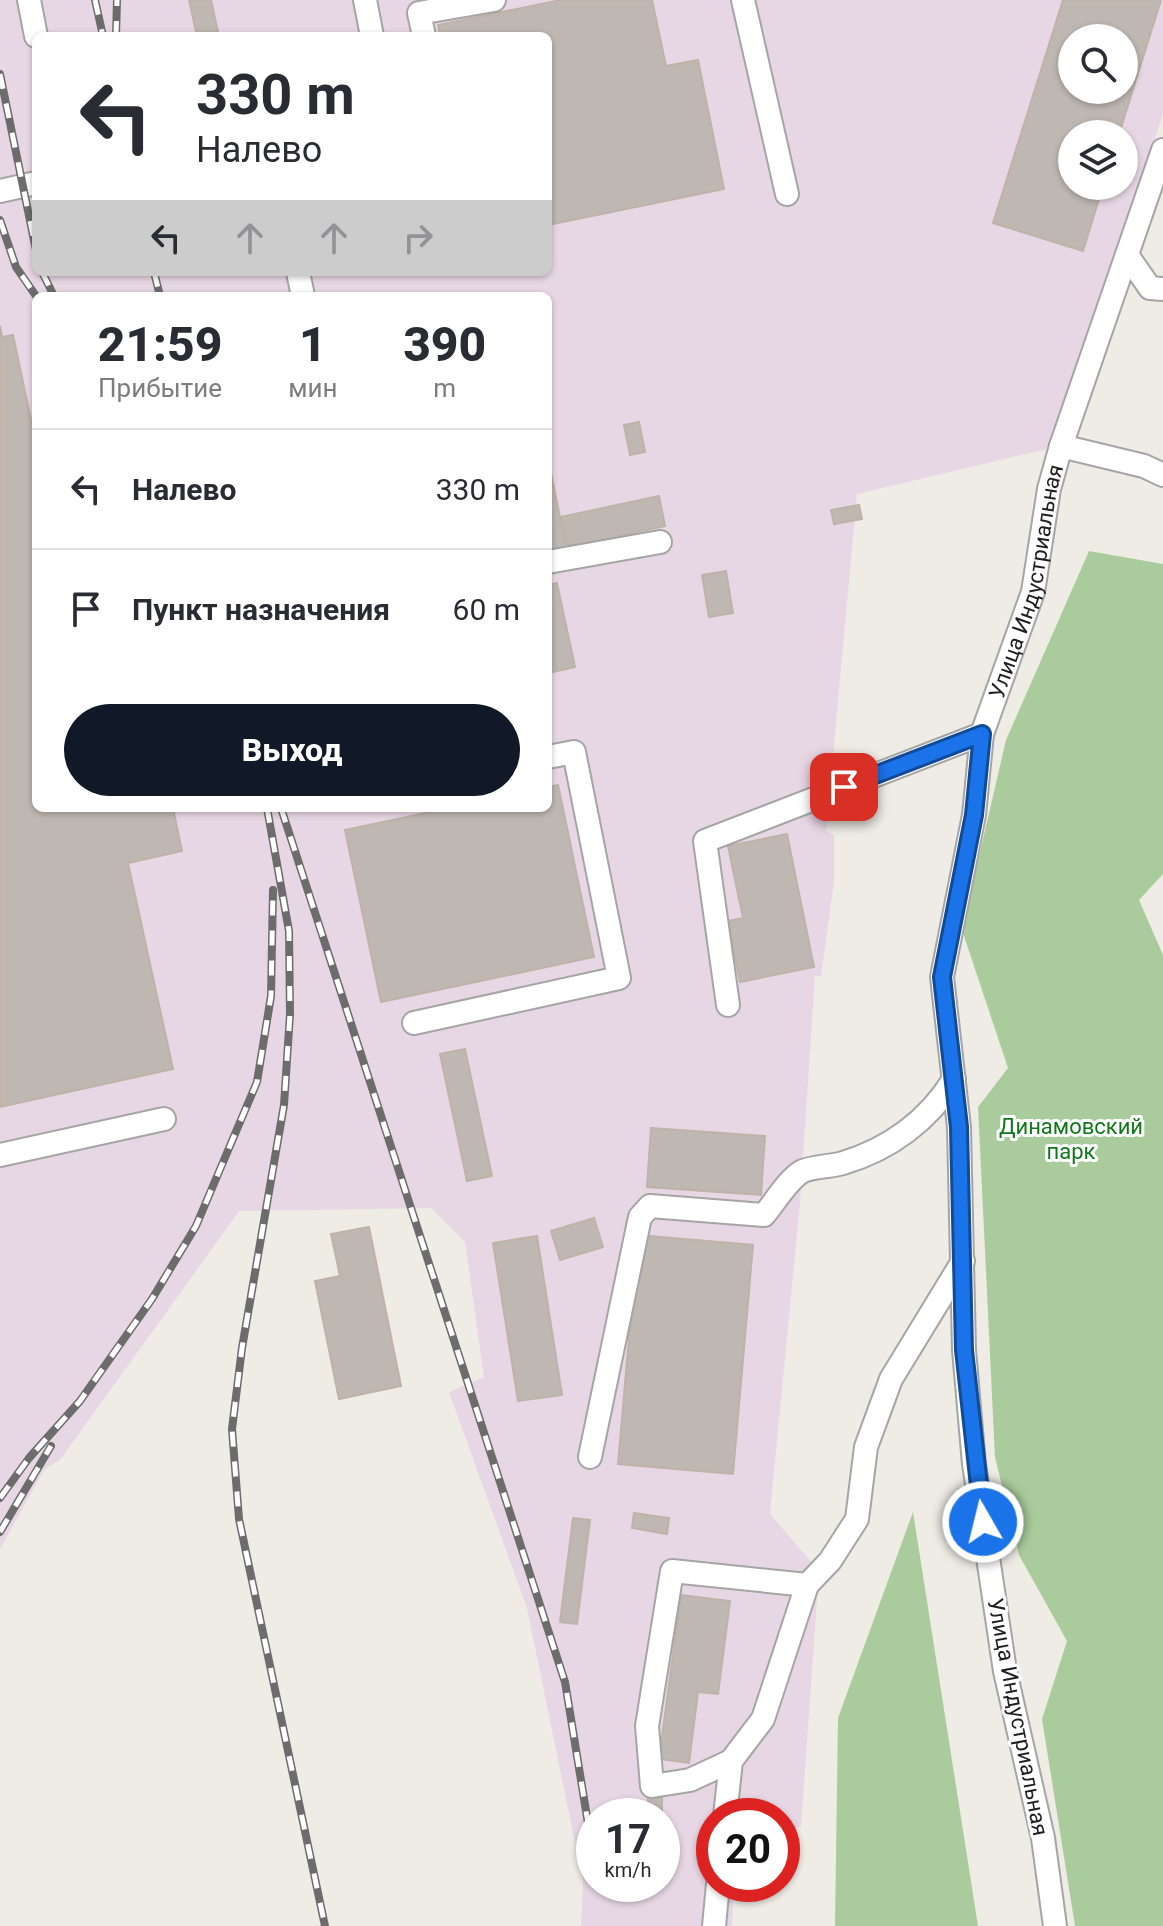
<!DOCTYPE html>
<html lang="ru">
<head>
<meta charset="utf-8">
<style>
  :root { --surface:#fff; --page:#f7f7f7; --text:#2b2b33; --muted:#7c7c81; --line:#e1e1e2; --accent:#111827 }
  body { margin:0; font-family:Roboto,sans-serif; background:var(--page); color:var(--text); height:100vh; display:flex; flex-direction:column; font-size:30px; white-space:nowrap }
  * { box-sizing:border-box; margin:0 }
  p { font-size:26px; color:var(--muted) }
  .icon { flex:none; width:44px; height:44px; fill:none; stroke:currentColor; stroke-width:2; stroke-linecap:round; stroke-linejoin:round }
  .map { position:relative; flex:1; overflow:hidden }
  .details { position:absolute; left:32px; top:292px; width:520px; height:520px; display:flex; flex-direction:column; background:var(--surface); border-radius:12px; box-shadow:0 2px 6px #0004 }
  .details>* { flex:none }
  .banner { position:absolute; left:32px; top:32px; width:520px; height:244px; border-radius:12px; box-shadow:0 2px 6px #0004; background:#fff; color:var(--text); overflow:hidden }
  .fabs { position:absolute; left:1058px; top:24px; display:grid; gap:16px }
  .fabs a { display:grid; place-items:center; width:80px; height:80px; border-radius:50%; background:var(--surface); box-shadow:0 2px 6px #0004; font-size:40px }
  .speed { position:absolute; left:576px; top:1798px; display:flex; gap:16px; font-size:40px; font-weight:700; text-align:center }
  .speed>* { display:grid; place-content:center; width:104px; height:104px; border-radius:50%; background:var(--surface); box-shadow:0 2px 6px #0004; line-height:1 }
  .speed small { font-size:20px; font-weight:400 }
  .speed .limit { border:12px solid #d22; background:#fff; color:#111 }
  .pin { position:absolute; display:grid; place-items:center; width:68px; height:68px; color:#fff; margin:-34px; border-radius:16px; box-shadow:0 4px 12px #0006 }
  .me { position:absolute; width:88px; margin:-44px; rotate:352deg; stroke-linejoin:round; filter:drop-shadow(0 0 6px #0008) }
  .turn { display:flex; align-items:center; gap:28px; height:168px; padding:0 32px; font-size:36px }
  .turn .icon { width:104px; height:104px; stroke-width:2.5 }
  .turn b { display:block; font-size:56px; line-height:68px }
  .lanes { display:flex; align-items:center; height:76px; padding:0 32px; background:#0003; justify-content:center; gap:40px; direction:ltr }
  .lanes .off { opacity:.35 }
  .eta { display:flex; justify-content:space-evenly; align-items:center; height:136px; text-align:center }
  .eta b { font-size:48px; font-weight:800; line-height:56px }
  .button { display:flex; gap:16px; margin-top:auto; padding:16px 32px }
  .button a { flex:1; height:92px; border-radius:48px; background:var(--accent); color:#fff; font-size:32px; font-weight:800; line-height:92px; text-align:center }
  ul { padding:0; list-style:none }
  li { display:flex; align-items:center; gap:24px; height:120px; padding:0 32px; border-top:2px solid var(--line) }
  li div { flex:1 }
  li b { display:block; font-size:30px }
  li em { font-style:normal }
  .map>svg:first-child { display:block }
  .industrial { fill:#e7d7e4; fill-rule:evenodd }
  .forest { fill:#aacc9c }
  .building { fill:#bfb7b1; stroke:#bfb2a8; stroke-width:2; fill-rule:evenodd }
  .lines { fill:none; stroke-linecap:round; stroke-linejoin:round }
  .minor-casing { stroke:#a5a5a5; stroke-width:26 }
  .minor { stroke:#fff; stroke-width:22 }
  .rail-casing { stroke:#6c6c6c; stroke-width:8 }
  .rail { stroke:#fff; stroke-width:5; stroke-dasharray:15; stroke-linecap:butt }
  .route-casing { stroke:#114b97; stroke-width:20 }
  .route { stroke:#1a73e8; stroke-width:14 }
  .labels { text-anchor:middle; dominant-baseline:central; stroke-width:6; stroke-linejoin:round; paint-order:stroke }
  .street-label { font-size:22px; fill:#1e1e1e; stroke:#fff }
  .park-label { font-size:22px; fill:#11771a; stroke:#fff }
</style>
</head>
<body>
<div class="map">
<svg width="1163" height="1926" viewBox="0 0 1163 1926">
  <rect width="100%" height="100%" fill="#efebe5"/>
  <path class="industrial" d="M0 0H1163V114L1047 449 857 494 826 831 834 835V882L821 976H815L800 1202 770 1514 819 1571 801 1827 782 1826V1816H714V1884H734L732 1926H581L583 1882 527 1608 449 1392 484 1377 465 1242 431 1208 239 1211 60 1460 44 1470 0 1549ZM36 36H548V272H36ZM1072 38H1124V90H1072ZM1072 134H1124V186H1072ZM36 296H548V808H36ZM594 1816H662V1884H594Z"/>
  <g class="forest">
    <path d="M1089 551 1163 564V874L1139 900 1163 955V1926H1075L1042 1719 1067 1641 1019 1555 995 1457 978 1107 1008 1068 962 930 1006 740Z"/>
    <path d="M913 1512 978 1926H835L838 1718Z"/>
  </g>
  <g class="building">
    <path d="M189 0H211L219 36H197Z"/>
    <path d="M561 0H652L666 66 698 60 724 189 548 225V36H440L438 25Z"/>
    <path d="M1063 0H1161L1119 134H1072V186H1103L1083 251 993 223ZM1072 38H1124V90H1072Z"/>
    <path d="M0 326 2 337 13 335 36 443V808H173L182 851 128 863 173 1069 0 1107Z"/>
    <path d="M639 422 645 452 630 455 624 425Z"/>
    <path d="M548 458 566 547 548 550Z"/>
    <path d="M659 496 665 526 568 547 561 517Z"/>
    <path d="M859 505 862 519 834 524 831 510Z"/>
    <path d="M726 571 733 613 709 617 702 575Z"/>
    <path d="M557 583 575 667 548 673V585Z"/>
    <path d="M558 785 594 957 381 1002 345 830 449 808H548V787Z"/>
    <path d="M787 834 814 967 740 982 728 921 743 918 728 846Z"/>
    <path d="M465 1049 492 1176 467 1181 440 1054Z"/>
    <path d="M651 1128 765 1136 761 1195 647 1187Z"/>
    <path d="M594 1218 603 1247 560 1260 551 1231Z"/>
    <path d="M369 1227 401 1386 339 1399 315 1281 340 1276 331 1234Z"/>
    <path d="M638 1235 753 1245 733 1474 618 1464Z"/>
    <path d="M537 1236 562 1395 518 1401 493 1243Z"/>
    <path d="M634 1513 669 1518 667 1534 632 1528Z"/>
    <path d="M573 1518 590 1520 577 1624 560 1622Z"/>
    <path d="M681 1595 730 1601 718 1694 698 1692 689 1763 659 1759Z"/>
    <path d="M648 1797 662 1798V1818L647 1816Z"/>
  </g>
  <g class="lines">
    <g class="minor-casing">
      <g id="minor">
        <path d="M29 0 36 36"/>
        <path d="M365 0 372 36"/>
        <path d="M743 0 787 194"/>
        <path d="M424 36 419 13 494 0"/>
        <path d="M0 191 36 183"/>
        <path d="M1127 255 1150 288 1163 289"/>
        <path d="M298 272 303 296"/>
        <path d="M1061 446 1144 466 1163 475"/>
        <path d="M548 562 660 542"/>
        <path d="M728 1005 705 841 982 734"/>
        <path d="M414 1023 619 978 574 752 548 757"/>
        <path d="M0 1155 164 1119"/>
        <path d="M590 1457 640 1217 650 1206 764 1215C775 1202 787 1181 801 1172 811 1166 831 1167 843 1163 890 1149 929 1120 954 1079"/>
        <path d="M731 1761 690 1780 652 1786 647 1726 672 1571 807 1585 830 1561 857 1519 866 1447 891 1379 963 1261"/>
        <path d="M725 1816 731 1761 763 1719 807 1585"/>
        <path d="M714 1926 718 1884"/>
        <path id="s1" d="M1055 1926 1043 1838 1005 1671 974 1464 964 1350 959 1127 942 977 974 815 982 734 1033 592 1049 489 1061 446 1163 150"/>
      </g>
    </g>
    <use href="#minor" class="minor"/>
    <g class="rail-casing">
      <g id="rail">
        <path d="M95 0 103 36"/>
        <path d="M116 36 117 0"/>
        <path d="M0 74 36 250"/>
        <path d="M0 220 16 267 36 296"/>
        <path d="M42 272 54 296"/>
        <path d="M154 272 160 296"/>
        <path d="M267 808 289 931 290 1014 284 1105 242 1348 232 1429 239 1519 325 1926"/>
        <path d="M281 808 565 1682 593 1854"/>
        <path d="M0 1498 29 1458 80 1401 152 1299 196 1226 257 1082 271 996 273 890"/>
        <path d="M0 1532 51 1446"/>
      </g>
    </g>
    <use href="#rail" class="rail"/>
  </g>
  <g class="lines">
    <g class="route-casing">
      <path id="route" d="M844 787 982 734 974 815 942 977 959 1127 964 1350 983 1522"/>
    </g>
    <use href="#route" class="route"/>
  </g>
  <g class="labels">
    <g class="street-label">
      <text stroke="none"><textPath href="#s1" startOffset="1364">Улица Индустриальная</textPath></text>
      <text transform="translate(1018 1717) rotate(79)">Улица Индустриальная</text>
    </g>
    <g class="park-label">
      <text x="1071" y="1126">Динамовский<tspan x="1071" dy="25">парк</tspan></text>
    </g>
  </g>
</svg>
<div class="fabs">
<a><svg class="icon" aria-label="search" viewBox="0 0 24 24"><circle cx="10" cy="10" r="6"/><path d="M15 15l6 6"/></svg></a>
<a><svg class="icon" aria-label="layers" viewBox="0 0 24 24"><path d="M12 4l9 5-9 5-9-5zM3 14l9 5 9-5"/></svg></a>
</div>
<div class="speed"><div>17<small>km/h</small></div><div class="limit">20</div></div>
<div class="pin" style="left:844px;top:787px;background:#d93025"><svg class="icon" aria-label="arrive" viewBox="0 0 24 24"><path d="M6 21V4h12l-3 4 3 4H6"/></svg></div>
<svg class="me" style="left:983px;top:1522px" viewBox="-20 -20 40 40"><circle r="17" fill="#1a73e8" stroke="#fff" stroke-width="3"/><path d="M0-11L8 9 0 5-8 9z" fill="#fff"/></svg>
<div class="banner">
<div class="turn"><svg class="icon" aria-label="left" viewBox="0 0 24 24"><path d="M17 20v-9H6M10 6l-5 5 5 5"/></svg><div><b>330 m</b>Налево</div></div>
<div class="lanes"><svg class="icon" aria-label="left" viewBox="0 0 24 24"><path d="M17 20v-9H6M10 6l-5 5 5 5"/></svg><svg class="icon off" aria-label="ahead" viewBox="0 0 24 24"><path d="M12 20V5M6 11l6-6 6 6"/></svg><svg class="icon off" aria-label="ahead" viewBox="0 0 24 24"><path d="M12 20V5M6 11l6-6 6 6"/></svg><svg class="icon off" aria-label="right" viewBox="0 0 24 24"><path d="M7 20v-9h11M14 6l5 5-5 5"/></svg></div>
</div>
<section class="details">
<div class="eta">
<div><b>21:59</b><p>Прибытие</p></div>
<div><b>1</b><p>мин</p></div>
<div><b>390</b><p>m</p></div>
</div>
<ul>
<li><svg class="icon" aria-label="left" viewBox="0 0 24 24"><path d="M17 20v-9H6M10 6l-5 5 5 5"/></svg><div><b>Налево</b></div><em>330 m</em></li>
<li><svg class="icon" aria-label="arrive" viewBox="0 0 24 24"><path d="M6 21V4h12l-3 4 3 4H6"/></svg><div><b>Пункт назначения</b></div><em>60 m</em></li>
</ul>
<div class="button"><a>Выход</a></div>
</section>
</div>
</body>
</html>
